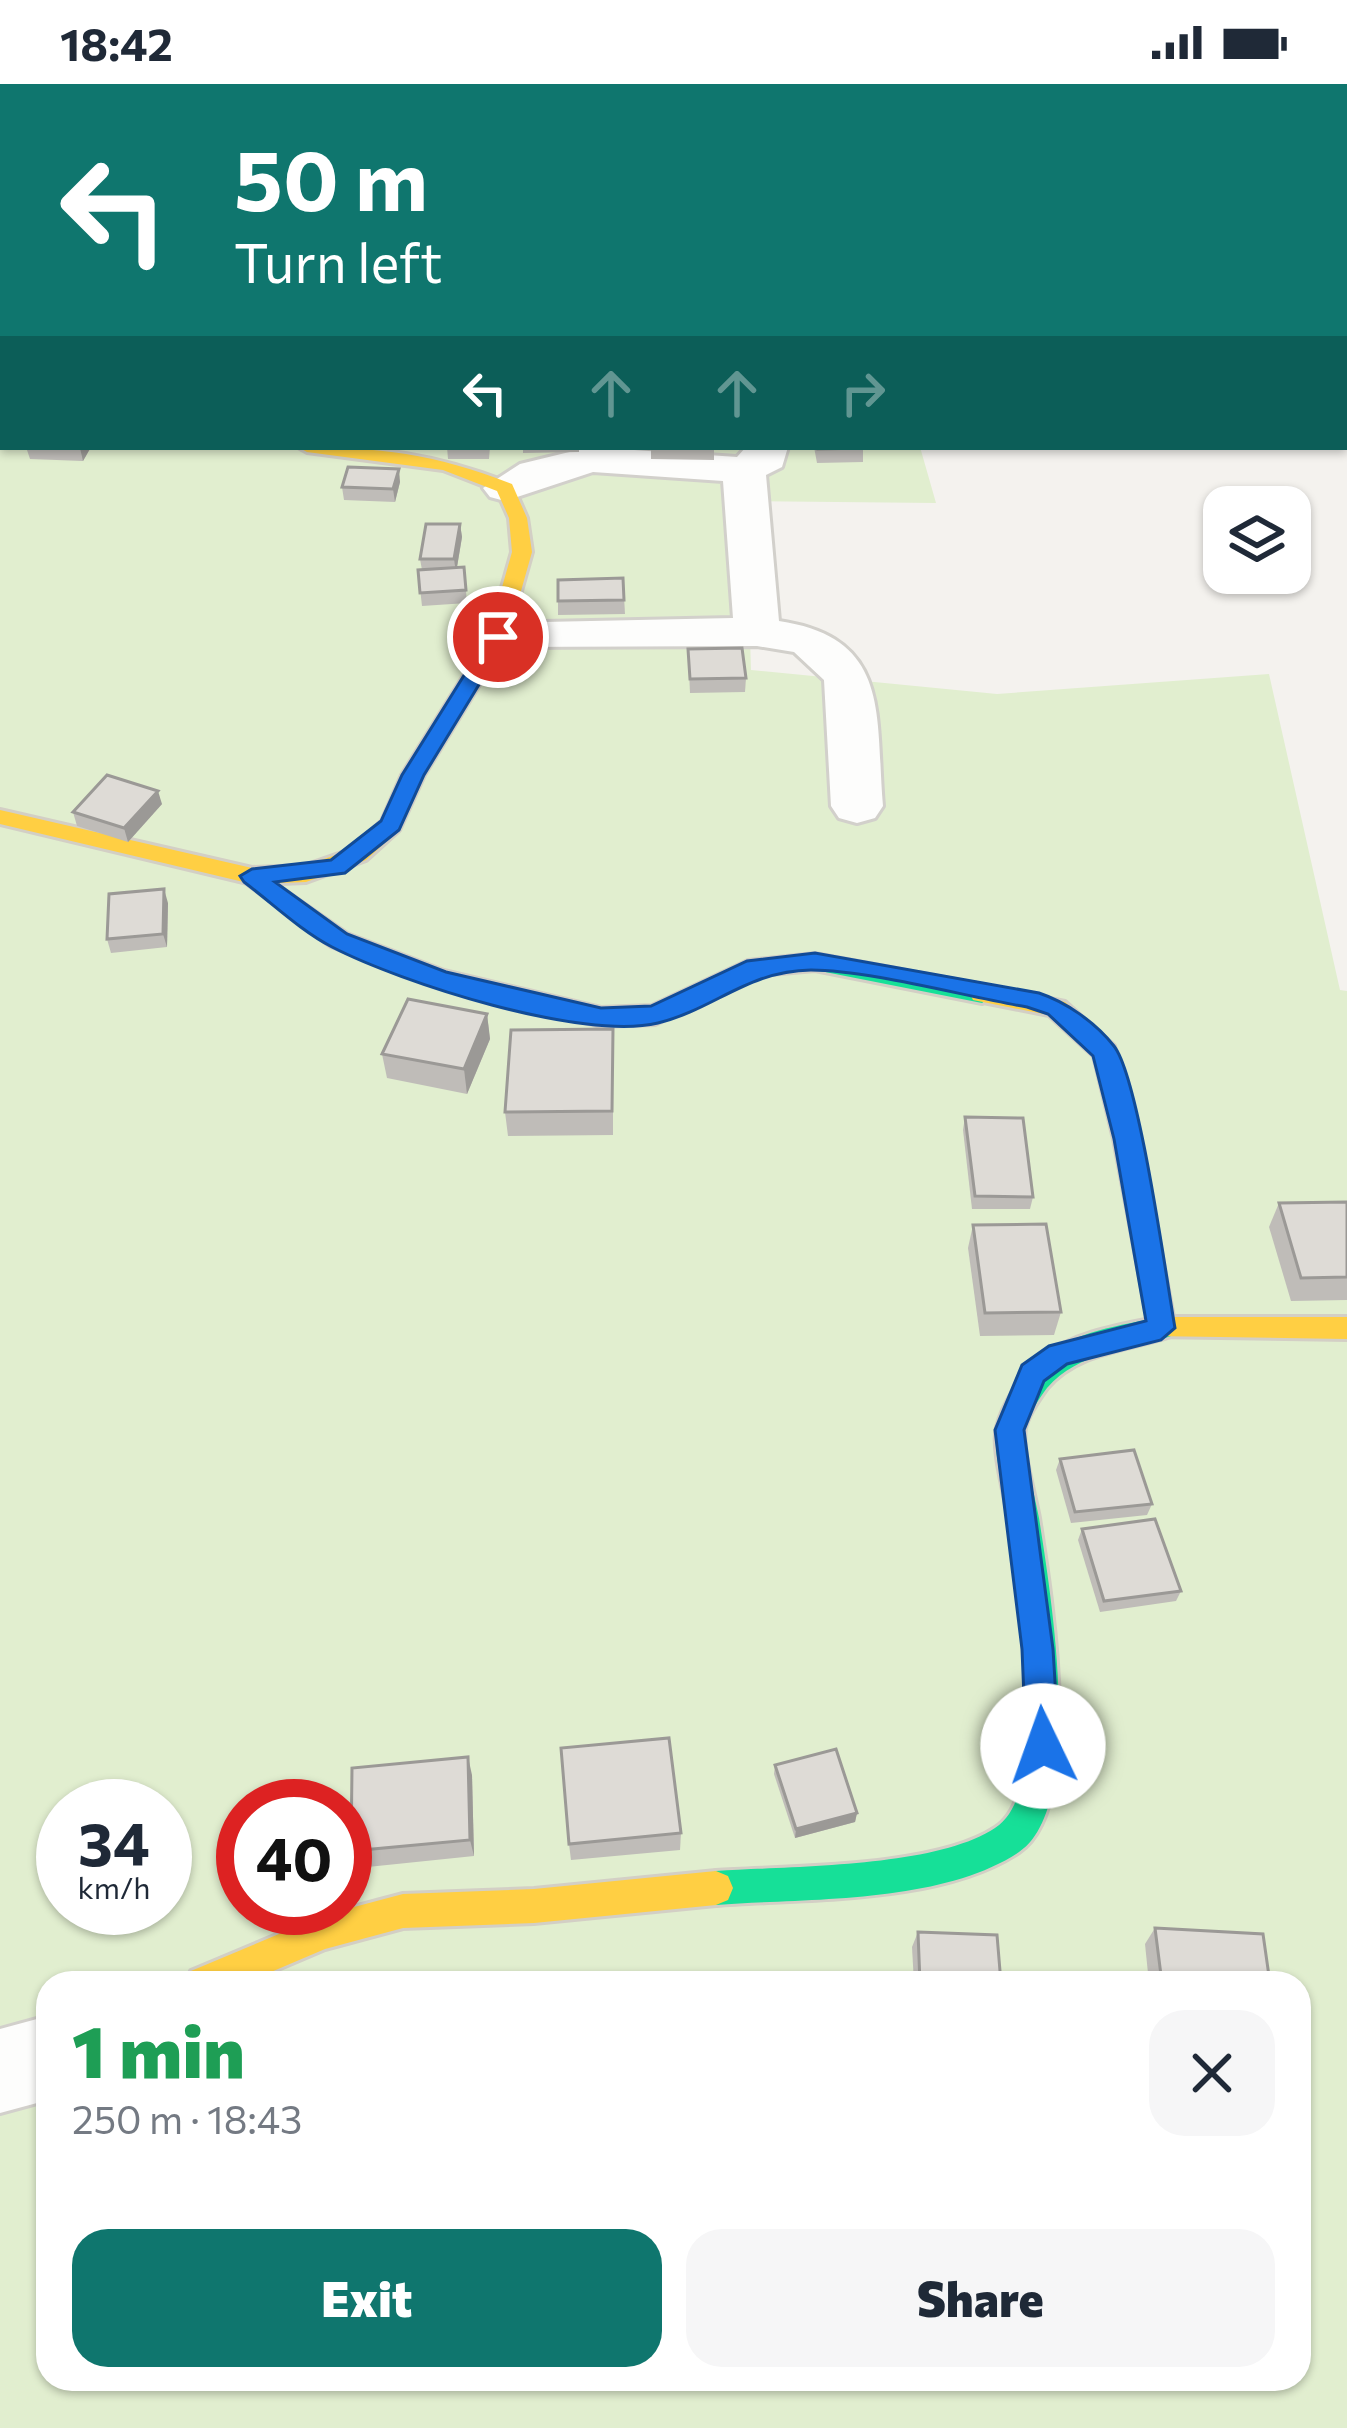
<!DOCTYPE html>
<html lang="en">
<head>
<meta charset="utf-8">
<style>
  :root { --surface:#fff; --page:#f6f6f7; --text:#1f2937; --muted:#747a83; --accent:#0f766e }
  body { margin:0; font-family:Commissioner,sans-serif; background:var(--page); color:var(--text); height:100vh; display:flex; flex-direction:column; font-size:45px; white-space:nowrap }
  * { box-sizing:border-box; margin:0 }
  p { font-size:39px; color:var(--muted) }
  .icon { flex:none; width:66px; height:66px; fill:none; stroke:currentColor; stroke-width:2; stroke-linecap:round; stroke-linejoin:round }
  .map { position:relative; flex:1; overflow:hidden }
  .details { position:absolute; left:36px; top:1887px; width:1275px; height:420px; display:flex; flex-direction:column; background:var(--surface); border-radius:36px; box-shadow:0 3px 9px #0004 }
  .details>* { flex:none }
  .top-card { position:absolute; left:0px; top:0px; width:1347px; height:366px; box-shadow:0 3px 9px #0004; background:#0f766e; color:#fff; overflow:hidden }
  .fabs { position:absolute; left:1203px; top:402px; display:grid; gap:24px }
  .fabs a { display:grid; place-items:center; width:108px; height:108px; border-radius:24px; background:var(--surface); box-shadow:0 3px 9px #0004; font-size:60px }
  .speed { position:absolute; left:36px; top:1695px; display:flex; gap:24px; font-size:60px; font-weight:700; text-align:center }
  .speed>* { display:grid; place-content:center; width:156px; height:156px; border-radius:50%; background:var(--surface); box-shadow:0 3px 9px #0004; line-height:1 }
  .speed small { font-size:30px; font-weight:400 }
  .speed .limit { border:18px solid #d22; background:#fff; color:#111 }
  .pin { position:absolute; display:grid; place-items:center; width:102px; height:102px; color:#fff; margin:-51px; border:6px solid #fff; border-radius:50%; box-shadow:0 3px 12px #0007 }
  .me { position:absolute; width:132px; margin:-66px; rotate:357deg; stroke-linejoin:round; filter:drop-shadow(0 0 9px #0008) }
  .turn { display:flex; align-items:center; gap:42px; height:252px; padding:0 36px; font-size:54px }
  .turn .icon { width:156px; height:156px; stroke-width:2.5 }
  .turn b { display:block; font-size:84px; line-height:102px }
  .lanes { display:flex; align-items:center; height:114px; padding:0 36px; background:#0003; justify-content:center; gap:60px; direction:ltr }
  .lanes .off { opacity:.35 }
  .round { display:grid; place-items:center; flex:none; width:126px; height:126px; border-radius:36px; background:var(--page) }
  .head { display:flex; align-items:center; justify-content:space-between; height:204px; padding:0 36px }
  h1 { font-size:72px; font-weight:800; line-height:90px; color:#1e9e55 }
  .primary-button { display:flex; gap:24px; margin-top:auto; padding:24px 36px }
  .primary-button a { flex:1; height:138px; border-radius:36px; background:var(--accent); color:#fff; font-size:48px; font-weight:800; line-height:138px; text-align:center }
  .primary-button a+a { background:var(--page); color:var(--text) }
  .status { display:flex; justify-content:space-between; align-items:center; height:84px; padding:0 60px; background:var(--surface); direction:ltr }
  .status svg { height:33px; fill:currentColor }
  .map>svg:first-child { display:block }
  .green { fill:#e1eecf; fill-rule:evenodd }
  .lines { fill:none; stroke-linecap:round; stroke-linejoin:round }
  .street-casing { stroke:#d2d0cb; stroke-width:6 }
  .fast-casing { stroke:#d3cfc5; stroke-width:6 }
  .slow-casing { stroke:#d3cfc5; stroke-width:6 }
  .street { fill:#fdfdfc; fill-rule:evenodd }
  .fast { fill:#16e098; fill-rule:evenodd }
  .slow { fill:#ffcf43; fill-rule:evenodd }
  .wall { fill:#bfbcb8 }
  .shaded-wall { fill:#9b9996 }
  .building { fill:#dedbd6; stroke:#9b9996; stroke-width:3 }
  .route { fill:#1a73e8; stroke:#114b97; stroke-width:3 }
</style>
</head>
<body>
<div class="status"><b>18:42</b><svg viewBox="0 0 49 12"><path d="M0 12V9h3v3zM5 12V6h3v6zM10 12V3h3v9zM15 12V0h3v12zM26 1h20v11H26zM47 4h2v5h-2z"/></svg></div>
<div class="map">
<svg width="1347" height="2344" viewBox="0 0 1347 2344">
  <rect width="100%" height="100%" fill="#f4f2ee"/>
  <g class="green">
    <path d="M0 0H299L3 3V363H920L936 419 746 417 751 586 997 610 1269 590 1340 906 1347 907V2344H0ZM63 1722H165V1824H63ZM243 1722H345V1824H243ZM48 1899H1299V2295H48Z"/>
    <path d="M541 0H1306L1304 3Z"/>
  </g>
  <g class="lines">
    <g class="street-casing">
      <g id="street">
        <path d="M666 0H703L705 3H668Z"/>
        <rect x="0" y="46" width="3" height="21"/>
        <path d="M590 363 737 373 746 363H788L782 383 766 391 779 537C892 554 875 631 883 722L875 734 857 739 839 734 831 722 824 596 794 568 757 562 481 563 474 553 481 543 498 539 733 534 723 397 593 388 505 417 490 413 483 404 520 380Z"/>
        <path d="M48 1932V2016L0 2029V1945Z"/>
      </g>
    </g>
    <g class="fast-casing">
      <g id="fast">
        <path d="M252 784 347 850 444 887 601 924 652 922 748 877 815 870 982 901 994 910 982 919 815 886 760 891 655 940 601 942 431 900 331 862 244 797 241 792Z"/>
        <path d="M1161 1233 1171 1236 1175 1244 1171 1252C1127 1267 1079 1267 1047 1304 1039 1315 1028 1331 1025 1344 1021 1365 1035 1411 1039 1434 1050 1505 1087 1722 1019 1768 941 1820 807 1814 716 1821L704 1816 699 1804 704 1792 716 1787C789 1782 935 1784 995 1744 1020 1728 1024 1690 1025 1662 1029 1588 1020 1515 1010 1443 1007 1418 991 1365 997 1343 1003 1319 1022 1290 1041 1274 1073 1248 1121 1241 1161 1233Z"/>
      </g>
    </g>
    <g class="slow-casing">
      <g id="slow">
        <path d="M298 363C379 363 436 370 512 400L527 434 532 468 508 553 424 691 399 746 366 776 306 798 252 800 0 740V726L252 784 304 782 350 766 382 737 402 691 488 553 512 468 509 434 497 407 443 386 307 368Z"/>
        <path d="M982 901 1065 918 1114 962 1140 1055 1173 1233H1347V1255L1151 1252 1114 1055 1094 972 1049 931 973 916 970 910 973 904Z"/>
        <path d="M716 1787 728 1792 733 1804 728 1816 716 1821 534 1839 403 1844 325 1865 245 1899H185L191 1887 324 1831 403 1810 534 1805Z"/>
      </g>
    </g>
    <use href="#street" class="street"/>
    <use href="#fast" class="fast"/>
    <use href="#slow" class="slow"/>
  </g>
  <g class="wall">
    <path d="M26 363H91L83 377 30 375Z"/>
    <path d="M447 363H490L489 375H448Z"/>
    <path d="M523 363H579V368L523 369Z"/>
    <path d="M651 363H714V376L651 375Z"/>
    <path d="M814 363H863V378L817 379Z"/>
    <path d="M400 398 395 418 344 416 342 403Z"/>
    <path d="M460 440 462 453 457 483H464L467 519 422 522 418 486H422L420 475Z"/>
    <path d="M623 494 625 530 558 531V496Z"/>
    <path d="M688 565 746 594 745 608 690 609Z"/>
    <path d="M162 720 128 758 77 742 73 728Z"/>
    <path d="M168 819 167 863 111 869 107 855Z"/>
    <path d="M487 930 490 955 467 1010 387 994 382 970Z"/>
    <path d="M613 945V1051L508 1052 505 1028Z"/>
    <path d="M965 1033 1033 1113 1030 1125H972L963 1046Z"/>
    <path d="M1347 1118V1216L1291 1217 1269 1143 1279 1119Z"/>
    <path d="M973 1141 1061 1228 1054 1251 980 1252 968 1164Z"/>
    <path d="M1060 1375 1152 1420 1147 1431 1071 1439 1056 1386Z"/>
    <path d="M1082 1445 1181 1507 1176 1517 1100 1528 1078 1456Z"/>
    <path d="M775 1681 857 1729 855 1738 795 1754 774 1690Z"/>
    <path d="M472 1691 474 1772 358 1784 351 1767Z"/>
    <path d="M681 1749 680 1766 571 1776 569 1760Z"/>
    <path d="M1155 1844 1270 1899H1149L1145 1860Z"/>
    <path d="M918 1848 1001 1899H914L912 1863Z"/>
  </g>
  <g class="shaded-wall">
    <path d="M80 363H91L83 377 80 364Z"/>
    <path d="M399 385 400 398 395 418 393 405Z"/>
    <path d="M460 440 462 453 456 489 454 475Z"/>
    <path d="M158 707 162 720 128 758 124 744Z"/>
    <path d="M164 805 168 819 167 863 163 850Z"/>
    <path d="M487 930 490 955 467 1010 464 985Z"/>
    <path d="M468 1673 472 1691 474 1772 470 1756Z"/>
    <path d="M857 1729 855 1738 795 1754 796 1745Z"/>
  </g>
  <g class="building">
    <path d="M818 363H863L864 364 818 365Z"/>
    <path d="M348 383 399 385 393 405 342 403Z"/>
    <path d="M426 440H460L454 475H420Z"/>
    <path d="M464 483 466 506 420 509 418 486Z"/>
    <path d="M623 494 624 516 558 517V496Z"/>
    <path d="M742 564 746 594 690 595 688 565Z"/>
    <path d="M107 691 158 707 124 744 73 728Z"/>
    <path d="M164 805 163 850 107 855 109 810Z"/>
    <path d="M408 915 487 930 464 985 382 970Z"/>
    <path d="M613 945 612 1027 505 1028 511 946Z"/>
    <path d="M965 1033 1023 1034 1033 1113 975 1112Z"/>
    <path d="M1347 1118V1193L1301 1194 1279 1119Z"/>
    <path d="M1046 1140 1061 1228 985 1229 973 1141Z"/>
    <path d="M1134 1366 1152 1420 1075 1428 1060 1375Z"/>
    <path d="M1155 1435 1181 1507 1104 1517 1082 1445Z"/>
    <path d="M669 1654 681 1749 569 1760 561 1664Z"/>
    <path d="M836 1665 857 1729 796 1745 775 1681Z"/>
    <path d="M468 1673 470 1756 351 1767 352 1684Z"/>
    <path d="M1155 1844 1263 1850 1270 1899H1162Z"/>
    <path d="M918 1848 997 1851 1001 1899H920Z"/>
  </g>
  <path class="route" d="M491 548 508 553 424 691 399 746 345 789 275 798 347 850 446 888 601 924 651 922 747 877 815 869 1039 909C1066 918 1095 938 1114 962 1139 994 1166 1193 1175 1244L1161 1256 1067 1280 1044 1297 1024 1346 1053 1565 1059 1662 1054 1673 1043 1677 1031 1673 1026 1662 1022 1565 995 1346 1022 1281 1049 1262 1146 1237 1114 1055 1093 972 1048 930 1027 923C967 913 869 886 811 886 747 887 715 925 658 939 582 957 402 899 332 863 301 847 272 819 244 798L240 792 252 785 331 776 381 737 402 691Z"/>
</svg>
<div class="fabs">
<a><svg class="icon" aria-label="layers" viewBox="0 0 24 24"><path d="M12 4l9 5-9 5-9-5zM3 14l9 5 9-5"/></svg></a>
</div>
<div class="speed"><div>34<small>km/h</small></div><div class="limit">40</div></div>
<div class="pin" style="left:498px;top:553px;background:#d93025"><svg class="icon" aria-label="arrive" viewBox="0 0 24 24"><path d="M6 21V4h12l-3 4 3 4H6"/></svg></div>
<svg class="me" style="left:1043px;top:1662px" viewBox="-20 -20 40 40"><circle r="19" fill="#fff"/><path d="M0-13L10 11 0 6-10 11z" fill="#1a73e8"/></svg>
<div class="top-card">
<div class="turn"><svg class="icon" aria-label="left" viewBox="0 0 24 24"><path d="M17 20v-9H6M10 6l-5 5 5 5"/></svg><div><b>50 m</b>Turn left</div></div>
<div class="lanes"><svg class="icon" aria-label="left" viewBox="0 0 24 24"><path d="M17 20v-9H6M10 6l-5 5 5 5"/></svg><svg class="icon off" aria-label="ahead" viewBox="0 0 24 24"><path d="M12 20V5M6 11l6-6 6 6"/></svg><svg class="icon off" aria-label="ahead" viewBox="0 0 24 24"><path d="M12 20V5M6 11l6-6 6 6"/></svg><svg class="icon off" aria-label="right" viewBox="0 0 24 24"><path d="M7 20v-9h11M14 6l5 5-5 5"/></svg></div>
</div>
<section class="details">
<div class="head"><div><h1>1 min</h1><p>250 m · 18:43</p></div><a class="round"><svg class="icon" aria-label="close" viewBox="0 0 24 24"><path d="M6 6l12 12M18 6L6 18"/></svg></a></div>
<div class="primary-button"><a>Exit</a><a>Share</a></div>
</section>
</div>
</body>
</html>
